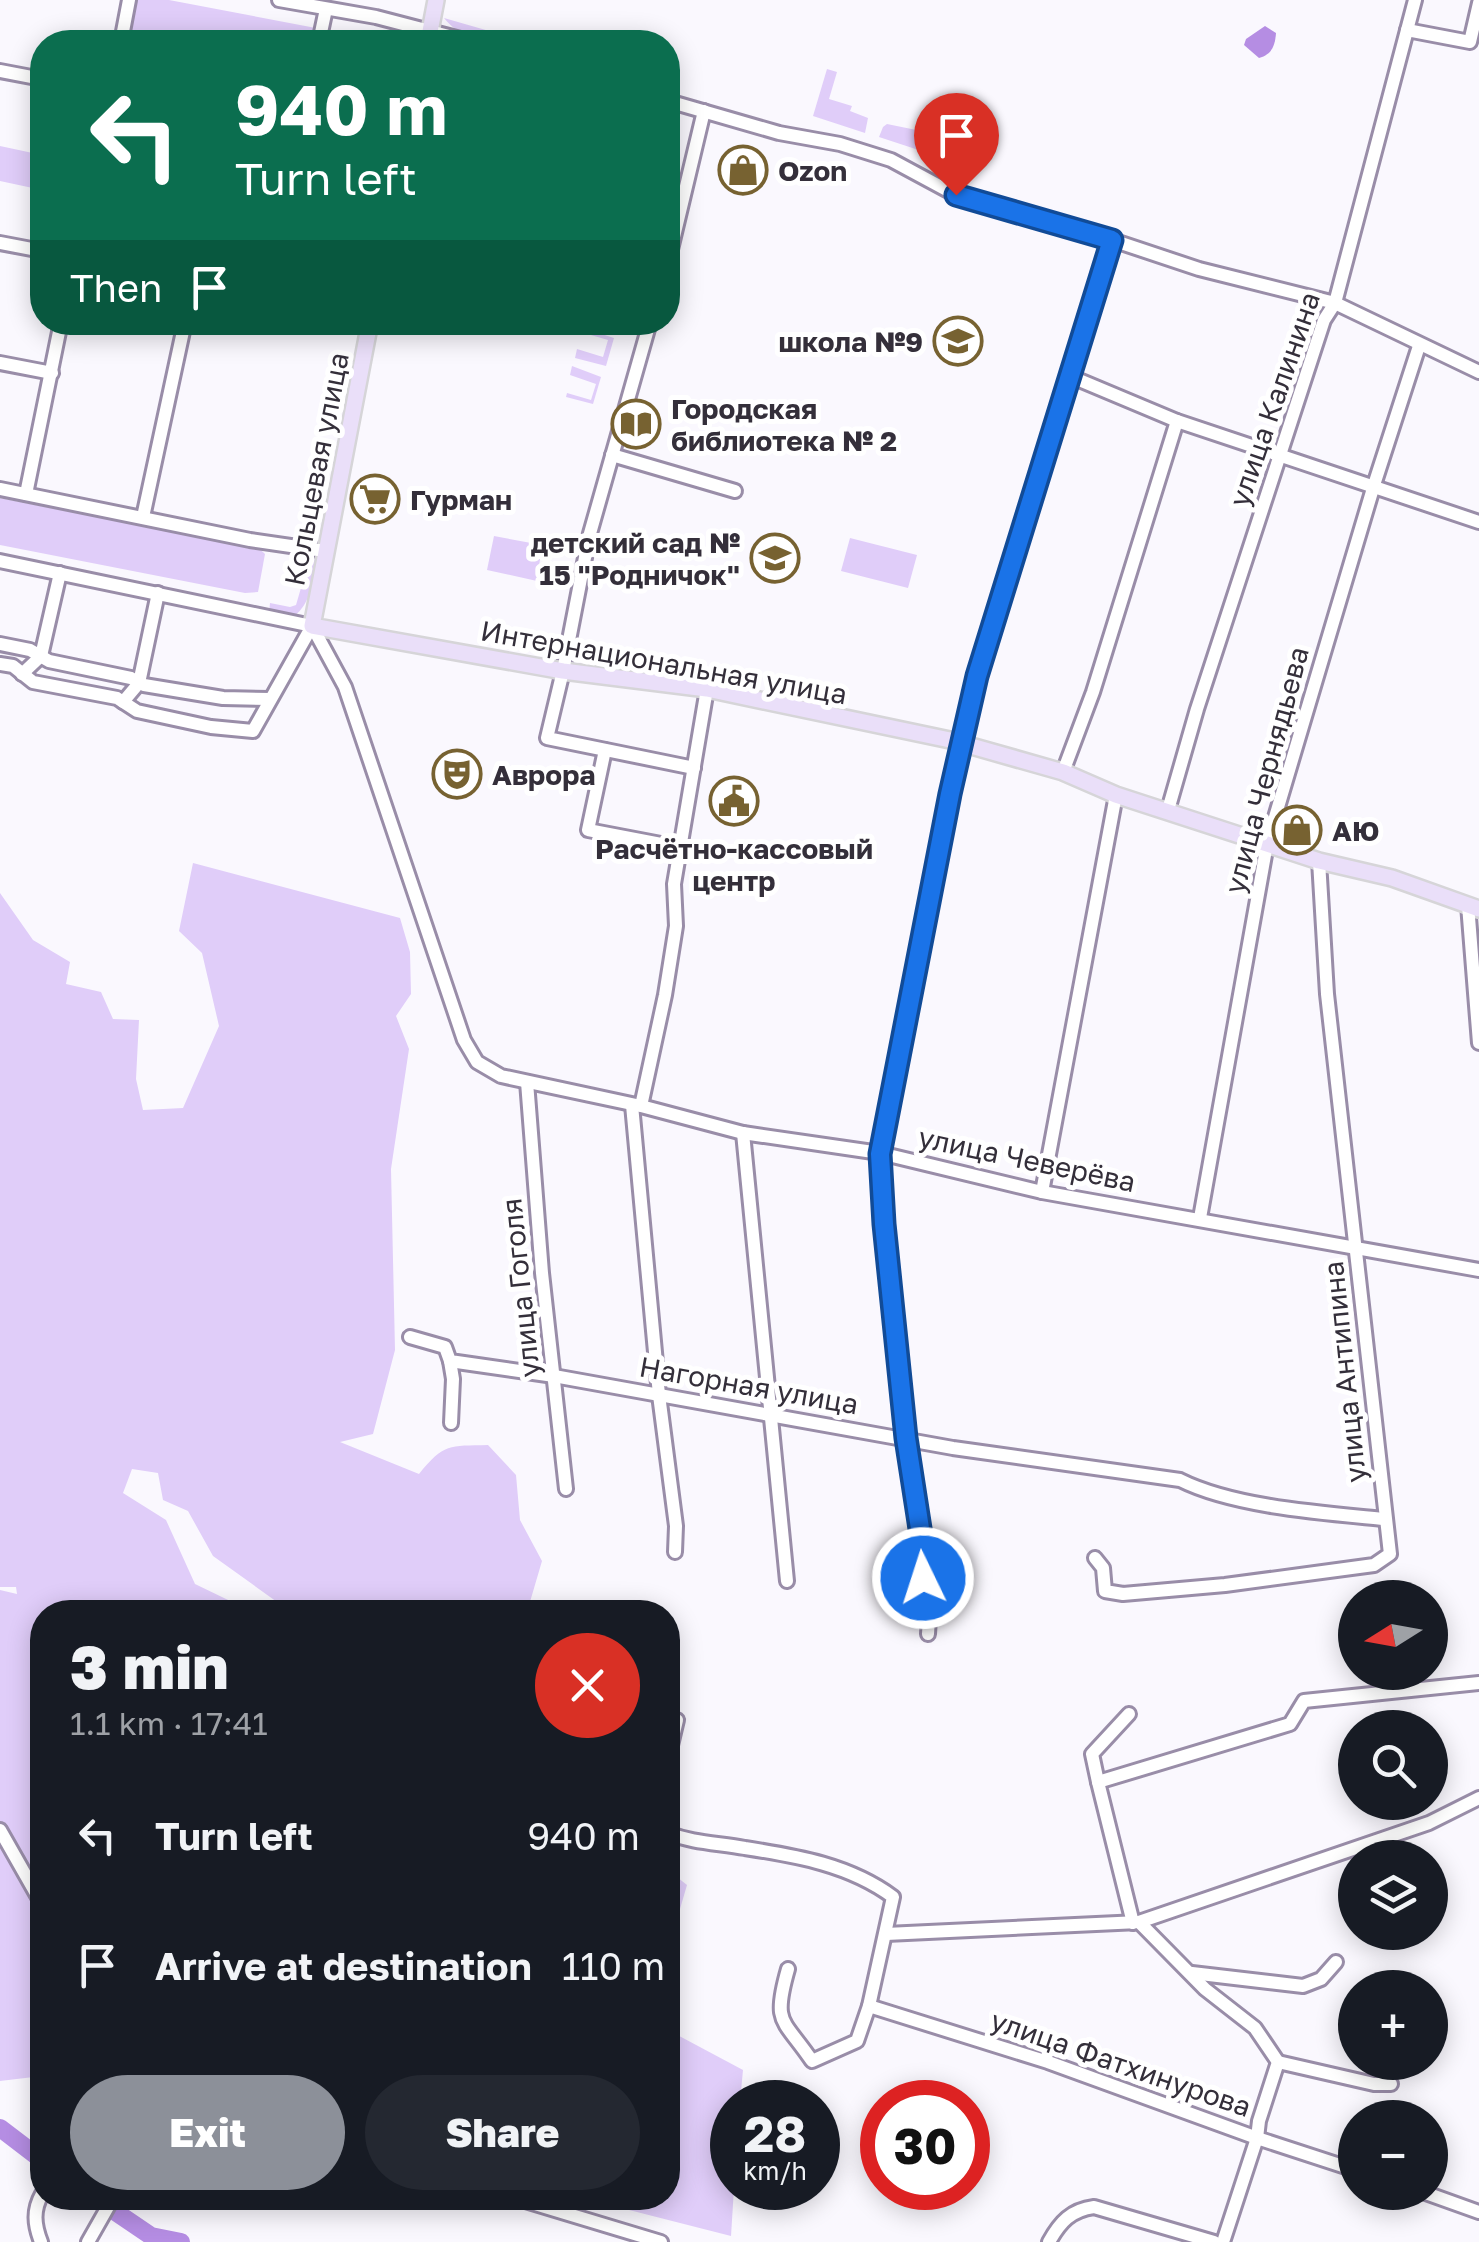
<!DOCTYPE html>
<html lang="en">
<head>
<meta charset="utf-8">
<style>
  :root { --surface:#171b24; --page:#242831; --text:#f1f3f6; --muted:#9ea1a6; --accent:#8c9099 }
  body { margin:0; font-family:"Golos Text",sans-serif; background:var(--page); color:var(--text); height:100vh; display:flex; flex-direction:column; font-size:38px; white-space:nowrap }
  * { box-sizing:border-box; margin:0 }
  p { font-size:32px; color:var(--muted) }
  .icon { flex:none; width:55px; height:55px; fill:none; stroke:currentColor; stroke-width:2; stroke-linecap:round; stroke-linejoin:round }
  .map { position:relative; flex:1; overflow:hidden }
  .panel { position:absolute; left:30px; top:1600px; width:650px; height:610px; display:flex; flex-direction:column; background:var(--surface); border-radius:40px; box-shadow:0 5px 25px #0003 }
  .panel>* { flex:none }
  .hud { position:absolute; left:30px; top:30px; width:650px; height:305px; border-radius:40px; box-shadow:0 5px 25px #0003; background:#0b6e4f; color:#fff; overflow:hidden }
  .needle { width:65px; rotate:259deg }
  .buttons { position:absolute; left:1338px; top:1580px; display:grid; gap:20px }
  .buttons a { display:grid; place-items:center; width:110px; height:110px; border-radius:50%; background:var(--surface); box-shadow:0 5px 25px #0003; font-size:50px }
  .speed { position:absolute; left:710px; top:2080px; display:flex; gap:20px; font-size:50px; font-weight:700; text-align:center }
  .speed>* { display:grid; place-content:center; width:130px; height:130px; border-radius:50%; background:var(--surface); box-shadow:0 5px 25px #0003; line-height:1 }
  .speed small { font-size:25px; font-weight:400 }
  .speed .limit { border:15px solid #d22; background:#fff; color:#111 }
  .pin { position:absolute; display:grid; place-items:center; width:85px; height:85px; color:#fff; margin:-102px -42px; border-radius:50% 50% 50% 0; rotate:-45deg; box-shadow:0 0 10px #0007 }
  .pin .icon { rotate:45deg }
  .me { position:absolute; width:110px; margin:-55px; rotate:356deg; stroke-linejoin:round; filter:drop-shadow(0 0 8px #0008) }
  .turn { display:flex; align-items:center; gap:35px; height:210px; padding:0 40px; font-size:45px }
  .turn .icon { width:130px; height:130px; stroke-width:2.5 }
  .turn b { display:block; font-size:70px; line-height:85px }
  .then { display:flex; align-items:center; height:95px; padding:0 40px; background:#0003; gap:20px; font-size:38px }
  .round { display:grid; place-items:center; flex:none; width:105px; height:105px; border-radius:52px; background:var(--page) }
  .overview { display:flex; align-items:center; justify-content:space-between; height:170px; padding:0 40px }
  h1 { font-size:60px; font-weight:800; line-height:75px }
  .primary-button { display:flex; gap:20px; margin-top:auto; padding:20px 40px }
  .primary-button a { flex:1; height:115px; border-radius:60px; background:var(--accent); color:#fff; font-size:40px; font-weight:800; line-height:115px; text-align:center }
  .primary-button a+a { background:var(--page); color:var(--text) }
  ul { padding:0; list-style:none }
  li { display:flex; align-items:center; gap:30px; height:130px; padding:0 40px }
  li div { flex:1 }
  li b { display:block; font-size:38px }
  li em { font-style:normal }
  .map>svg:first-child { display:block }
  .green { fill:#e0cdf9 }
  .water { fill:#b58de3 }
  .lines { fill:none; stroke-linecap:round; stroke-linejoin:round }
  .river { stroke:#b58de3; stroke-width:18 }
  .minor-casing { stroke:#998da8; stroke-width:18 }
  .major-casing { stroke:#d6d5d8; stroke-width:20 }
  .minor { stroke:#fff; stroke-width:12 }
  .major { stroke:#eadff9; stroke-width:15 }
  .route-casing { stroke:#114b97; stroke-width:25 }
  .route { stroke:#1a73e8; stroke-width:18 }
  .labels { text-anchor:middle; dominant-baseline:central; stroke-width:10; stroke-linejoin:round; paint-order:stroke }
  .poi-label { font-size:28px; font-weight:bold; fill:#342f3a; stroke:#fff; text-anchor:start }
  .street-label { font-size:28px; fill:#342f3a; stroke:#fff }
</style>
</head>
<body>
<div class="map">
<svg width="1479" height="2242" viewBox="0 0 1479 2242">
  <rect width="100%" height="100%" fill="#faf8fe"/>
  <g class="green">
    <path d="M136 0H169L321 29 318 42H128Z"/>
    <path d="M444 18 527 42C499 42 463 43 444 18Z"/>
    <path d="M827 69 837 72 829 99 852 106 850 111 868 118 865 133 813 116Z"/>
    <path d="M938 110 967 120 955 162 879 137 883 127 887 124 931 133Z"/>
    <path d="M0 146 42 155V190L0 181Z"/>
    <path d="M586 329 614 338 606 366 575 358 577 349 603 357 608 340 584 333Z"/>
    <path d="M572 366 601 377 593 404 566 397 567 393 591 400 596 384 570 375Z"/>
    <path d="M0 498 260 549 265 554 258 592 245 593 0 545Z"/>
    <path d="M494 536 542 545 537 581 487 570Z"/>
    <path d="M850 538 917 555 908 588 841 571Z"/>
    <path d="M310 557 316 560C312 581 312 603 293 617L269 613 270 603 290 607 296 605Z"/>
    <path d="M193 863 400 918 410 952 411 994 396 1016 409 1049 391 1169 395 1350 373 1434 340 1442 419 1474C444 1443 449 1446 488 1445L516 1475 520 1520 542 1561 527 1612H291L213 1556 188 1511 163 1500 158 1473 132 1469 123 1493 166 1520 195 1584 253 1612H42V2076L0 2081V1590L17 1594 16 1587H0V893L33 940 70 962 66 984 101 992 113 1019 139 1020 136 1079 143 1110 183 1108 219 1026 202 953 179 931Z"/>
    <path d="M668 1870 687 1885 668 1950Z"/>
    <path d="M668 2030 743 2070 740 2102H732L734 2188 731 2236 582 2198H668Z"/>
  </g>
  <path class="water" d="M1265 26 1276 33C1275 46 1272 54 1259 58L1244 45 1246 39Z"/>
  <g class="lines">
    <g class="river">
      <path d="M0 2128 42 2160"/>
      <path d="M95 2198 151 2236 181 2242"/>
    </g>
    <g class="minor-casing">
      <g id="minor">
        <path d="M279 0 376 17 472 42"/>
        <path d="M1407 30 1470 42 1479 3"/>
        <path d="M121 42 129 0"/>
        <path d="M319 42 326 9"/>
        <path d="M0 71 42 79"/>
        <path d="M668 101 779 133 840 144 891 160 956 195 1070 226 1199 269 1335 303 1479 372"/>
        <path d="M0 243 42 251"/>
        <path d="M668 262 704 111"/>
        <path d="M650 322 589 537 563 671 547 738 694 768"/>
        <path d="M0 363 52 373"/>
        <path d="M1072 377 1177 421 1479 522"/>
        <path d="M612 455 735 491"/>
        <path d="M0 489 250 540 325 551"/>
        <path d="M26 494 61 322"/>
        <path d="M143 517 185 322"/>
        <path d="M0 561 312 626"/>
        <path d="M312 626 345 687 464 1040 477 1062 501 1076 641 1106 743 1133 880 1153 1042 1192 1479 1270"/>
        <path d="M0 644 30 650 49 661 131 678 144 685 223 698 270 699"/>
        <path d="M0 664 13 666 33 682 117 698 137 711 211 727 253 731 312 626"/>
        <path d="M22 674 41 656 60 573"/>
        <path d="M123 702 139 683 158 593"/>
        <path d="M605 750 588 830 682 848"/>
        <path d="M1063 772 1093 692 1177 421"/>
        <path d="M1168 810 1197 709 1324 320 1335 303 1415 0"/>
        <path d="M1468 905 1479 1043"/>
        <path d="M527 1082 542 1273 566 1489"/>
        <path d="M632 1105 659 1395 676 1526 675 1552"/>
        <path d="M641 1106 665 995 676 926 674 884 707 689"/>
        <path d="M743 1133 787 1581"/>
        <path d="M1042 1192 1116 795"/>
        <path d="M1200 1218 1267 844 1374 485 1419 346"/>
        <path d="M410 1337 445 1347 450 1361 554 1376 953 1448 1180 1480C1234 1507 1323 1513 1384 1519"/>
        <path d="M450 1361 453 1379 451 1423"/>
        <path d="M1095 1558 1103 1568 1105 1591 1123 1594 1225 1585 1374 1565 1390 1554 1327 994 1319 861"/>
        <path d="M928 1634 929 1618 923 1602 921 1535 906 1438 884 1223 880 1153 950 794 977 676 1111 240"/>
        <path d="M668 1758 677 1720"/>
        <path d="M1098 1782 1092 1754 1129 1714"/>
        <path d="M0 1830 42 1904"/>
        <path d="M668 1833C693 1843 718 1843 745 1848 797 1856 850 1865 893 1897L869 2006 857 2041 812 2061C783 2018 772 2025 788 1969"/>
        <path d="M1139 1922 1205 1989 1255 2028 1278 2062 1259 2121 1257 2138 1223 2242"/>
        <path d="M1133 1923 1098 1782 1290 1724 1304 1701 1479 1683"/>
        <path d="M886 1934 1139 1922 1429 1823 1479 1798"/>
        <path d="M1192 1973 1303 1986 1321 1979 1336 1962"/>
        <path d="M869 2006 1048 2062 1257 2138 1355 2170"/>
        <path d="M1278 2062 1374 2084H1391"/>
        <path d="M1423 2192 1479 2212"/>
        <path d="M515 2198 661 2242"/>
        <path d="M41 2242C34 2224 33 2210 42 2194"/>
        <path d="M88 2242 113 2198"/>
        <path d="M1049 2242C1060 2222 1071 2210 1094 2207L1214 2242"/>
      </g>
    </g>
    <g class="major-casing">
      <g id="major">
        <path d="M428 42 436 0"/>
        <path d="M370 322 312 626 563 671 707 689 950 740 1063 772 1116 795 1319 861 1392 878 1479 909"/>
      </g>
    </g>
    <use href="#minor" class="minor"/>
    <use href="#major" class="major"/>
  </g>
  <g class="lines">
    <g class="route-casing">
      <path id="route" d="M923 1578 921 1535 906 1438 884 1224 880 1154 950 794 977 676 1112 240 956 195"/>
    </g>
    <use href="#route" class="route"/>
  </g>
  <defs>
    <g id="shop-ring" transform="scale(2.5)"><circle r="9.5" fill="#fff" stroke="#776231" stroke-width="1.5"/><path d="M-5-2.5h2.3a2.7 3.5 0 0 1 5.4 0H5L5.5 6h-11ZM-1.5-2.5h3a1.5 2.3 0 0 0-3 0Z" fill="#776231"/></g>
    <g id="school-ring" transform="scale(2.5)"><circle r="9.5" fill="#fff" stroke="#776231" stroke-width="1.5"/><path d="M0-5L7-2L0 1L-7-2ZM-4 1L0 2.5L4 1V4Q0 6-4 4Z" fill="#776231"/></g>
    <g id="library-ring" transform="scale(2.5)"><circle r="9.5" fill="#fff" stroke="#776231" stroke-width="1.5"/><path d="M-6-4Q-3-5.5-.7-3.5V5Q-3 3-6 4ZM6-4Q3-5.5 .7-3.5V5Q3 3 6 4Z" fill="#776231"/></g>
    <g id="supermarket-ring" transform="scale(2.5)"><circle r="9.5" fill="#fff" stroke="#776231" stroke-width="1.5"/><path d="M-6-5.5h2.5l.6 2H6L4.5 2H-2.5L-4.4-4H-6ZM-1.5 3.2a1.3 1.3 0 1 0 .1 0ZM3 3.2a1.3 1.3 0 1 0 .1 0Z" fill="#776231"/></g>
    <g id="theatre-ring" transform="scale(2.5)"><circle r="9.5" fill="#fff" stroke="#776231" stroke-width="1.5"/><path d="M-5-5.5Q0-4 5-5.5V0Q5 5 0 6Q-5 5-5 0ZM-3.3-2.5H-1v1.5H-3.3ZM1-2.5H3.3v1.5H1ZM-2.8 1Q0 5.5 2.8 1Z" fill="#776231"/></g>
    <g id="civic-ring" transform="scale(2.5)"><circle r="9.5" fill="#fff" stroke="#776231" stroke-width="1.5"/><path d="M-.6-6.5H3V-4.5H.6V-3L4-1V1h2V6H-6V1h2V-1L-.6-3ZM-1.2 2.5V6h2.4V2.5Z" fill="#776231"/></g>
  </defs>
  <g fill-rule="evenodd">
    <use href="#shop-ring" x="743" y="170"/>
    <use href="#school-ring" x="958" y="341"/>
    <use href="#library-ring" x="636" y="424"/>
    <use href="#supermarket-ring" x="375" y="499"/>
    <use href="#school-ring" x="775" y="558"/>
    <use href="#theatre-ring" x="457" y="774"/>
    <use href="#civic-ring" x="734" y="801"/>
    <use href="#shop-ring" x="1297" y="830"/>
  </g>
  <g class="labels">
    <g class="poi-label">
      <text x="778" y="170">Ozon</text>
      <text x="923" y="341" text-anchor="end">школа №9</text>
      <text x="671" y="408">Городская<tspan x="671" dy="32">библиотека № 2</tspan></text>
      <text x="410" y="499">Гурман</text>
      <text x="740" y="542" text-anchor="end">детский сад №<tspan x="740" dy="32">15 "Родничок"</tspan></text>
      <text x="492" y="774">Аврора</text>
      <text x="1332" y="830">АЮ</text>
      <text x="734" y="848" text-anchor="middle">Расчётно-кассовый<tspan x="734" dy="32">центр</tspan></text>
    </g>
    <g class="street-label">
      <text transform="translate(1274 399) rotate(-71)">улица Калинина</text>
      <text transform="translate(316 469) rotate(-79)">Кольцевая улица</text>
      <text transform="translate(664 662) rotate(10)">Интернациональная улица</text>
      <text transform="translate(1266 770) rotate(-75)">улица Чернядьева</text>
      <text transform="translate(1027 1159) rotate(12)">улица Чеверёва</text>
      <text transform="translate(520 1288) rotate(-96)">улица Гоголя</text>
      <text transform="translate(1344 1372) rotate(-96)">улица Антипина</text>
      <text transform="translate(749 1385) rotate(10)">Нагорная улица</text>
      <text transform="translate(1121 2063) rotate(19)">улица Фатхинурова</text>
    </g>
  </g>
</svg>
<div class="buttons">
<a><svg class="needle" viewBox="-14 -14 28 28"><path d="M0-13l5 13h-10z" fill="#e53935"/><path d="M0 13l5-13h-10z" fill="#9ea1a6"/></svg></a>
<a><svg class="icon" aria-label="search" viewBox="0 0 24 24"><circle cx="10" cy="10" r="6"/><path d="M15 15l6 6"/></svg></a>
<a><svg class="icon" aria-label="layers" viewBox="0 0 24 24"><path d="M12 4l9 5-9 5-9-5zM3 14l9 5 9-5"/></svg></a>
<a>+</a>
<a>−</a>
</div>
<div class="speed"><div>28<small>km/h</small></div><div class="limit">30</div></div>
<div class="pin" style="left:956px;top:195px;background:#d93025"><svg class="icon" aria-label="arrive" viewBox="0 0 24 24"><path d="M6 21V4h12l-3 4 3 4H6"/></svg></div>
<svg class="me" style="left:923px;top:1578px" viewBox="-20 -20 40 40"><circle r="17" fill="#1a73e8" stroke="#fff" stroke-width="3"/><path d="M0-11L8 9 0 5-8 9z" fill="#fff"/></svg>
<div class="hud">
<div class="turn"><svg class="icon" aria-label="left" viewBox="0 0 24 24"><path d="M17 20v-9H6M10 6l-5 5 5 5"/></svg><div><b>940 m</b>Turn left</div></div>
<div class="then">Then<svg class="icon" aria-label="arrive" viewBox="0 0 24 24"><path d="M6 21V4h12l-3 4 3 4H6"/></svg></div>
</div>
<section class="panel">
<div class="overview"><div><h1>3 min</h1><p>1.1 km · 17:41</p></div><a class="round" style="background:#d93025;color:#fff"><svg class="icon" aria-label="close" viewBox="0 0 24 24"><path d="M6 6l12 12M18 6L6 18"/></svg></a></div>
<ul>
<li><svg class="icon" aria-label="left" viewBox="0 0 24 24"><path d="M17 20v-9H6M10 6l-5 5 5 5"/></svg><div><b>Turn left</b></div><em>940 m</em></li>
<li><svg class="icon" aria-label="arrive" viewBox="0 0 24 24"><path d="M6 21V4h12l-3 4 3 4H6"/></svg><div><b>Arrive at destination</b></div><em>110 m</em></li>
</ul>
<div class="primary-button"><a>Exit</a><a>Share</a></div>
</section>
</div>
</body>
</html>
